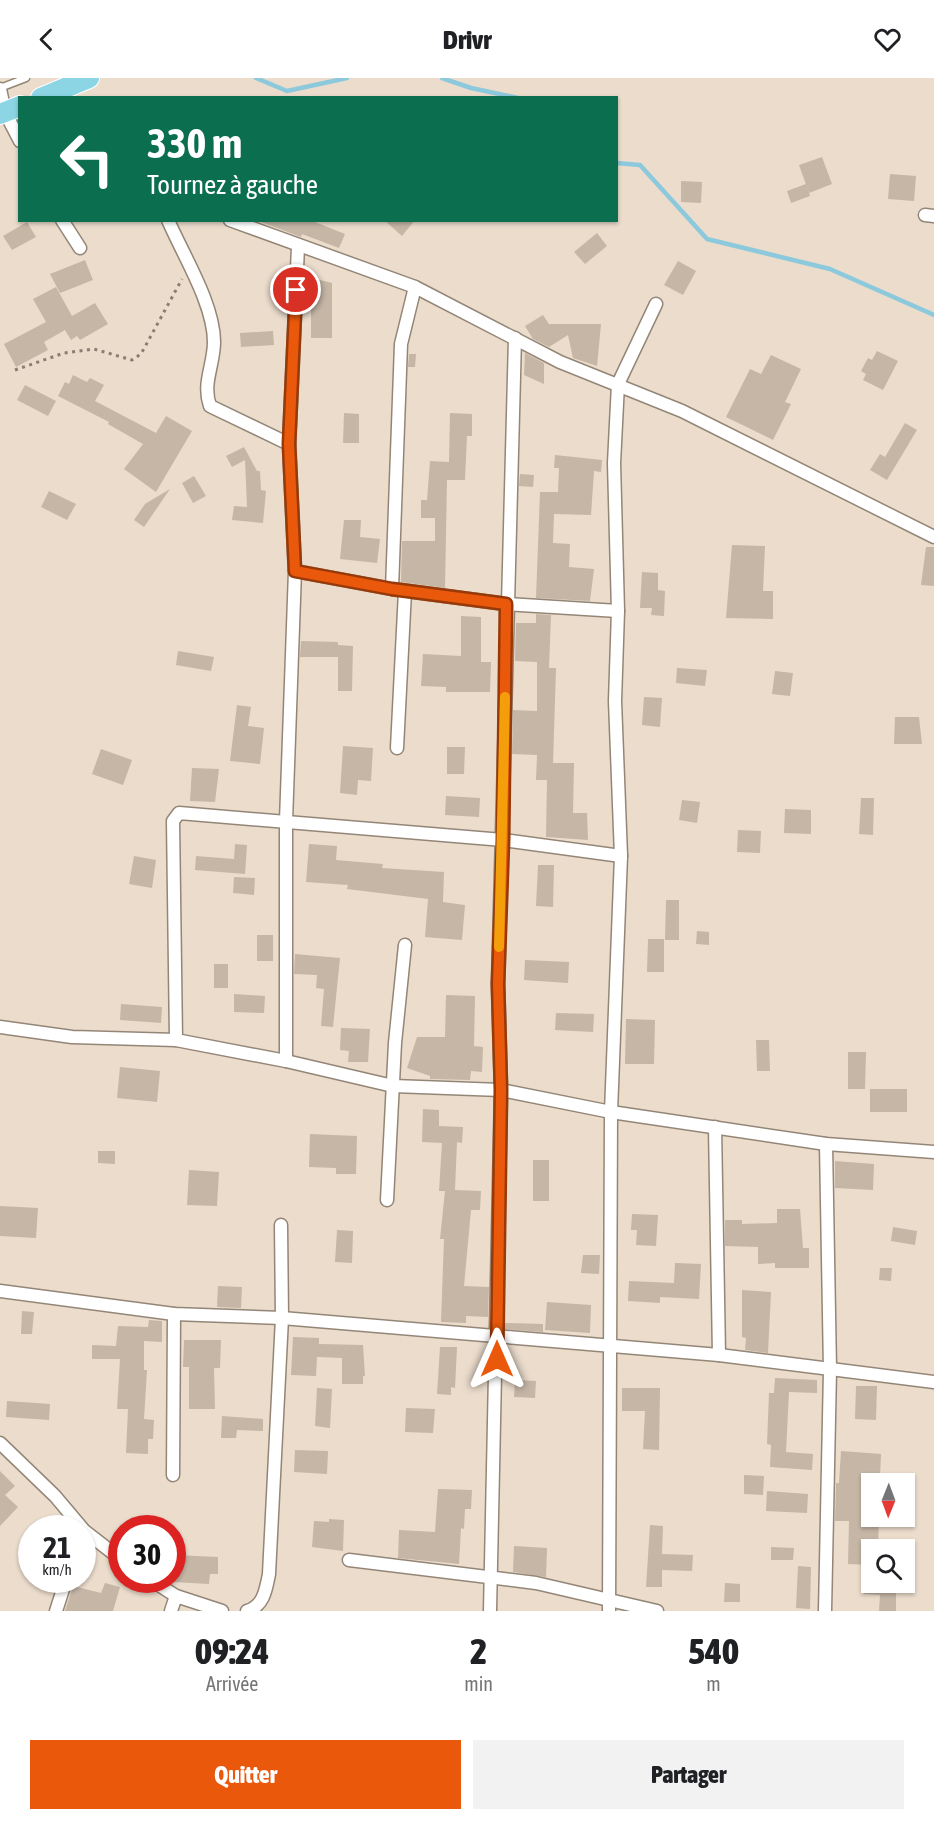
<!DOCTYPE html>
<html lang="fr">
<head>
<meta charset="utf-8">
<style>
  :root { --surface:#fff; --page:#f2f2f2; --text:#202124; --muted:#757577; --accent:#ea580c }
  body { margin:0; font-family:"Asap Condensed",sans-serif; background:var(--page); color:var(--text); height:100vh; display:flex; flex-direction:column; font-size:22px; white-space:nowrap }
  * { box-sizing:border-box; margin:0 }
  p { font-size:20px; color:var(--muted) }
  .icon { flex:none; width:33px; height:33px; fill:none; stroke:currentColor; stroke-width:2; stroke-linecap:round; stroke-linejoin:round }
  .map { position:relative; height:1533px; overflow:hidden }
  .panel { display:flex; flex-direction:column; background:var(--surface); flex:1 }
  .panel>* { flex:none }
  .guide { position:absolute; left:18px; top:18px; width:600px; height:126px; border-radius:0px; box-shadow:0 2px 4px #0004; background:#0b6e4f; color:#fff; overflow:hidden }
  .needle { width:39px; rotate:181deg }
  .tools { position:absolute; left:861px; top:1395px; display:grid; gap:12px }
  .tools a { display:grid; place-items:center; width:54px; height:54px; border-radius:0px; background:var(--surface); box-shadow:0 2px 4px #0004; font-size:30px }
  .speed { position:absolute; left:18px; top:1437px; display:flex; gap:12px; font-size:30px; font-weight:700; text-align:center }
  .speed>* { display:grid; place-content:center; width:78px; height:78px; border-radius:50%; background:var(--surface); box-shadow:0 2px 4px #0004; line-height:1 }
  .speed small { font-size:15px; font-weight:400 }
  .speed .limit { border:9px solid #d22; background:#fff; color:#111 }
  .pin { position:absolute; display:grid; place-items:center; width:51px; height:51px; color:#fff; margin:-26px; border:3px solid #fff; border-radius:50%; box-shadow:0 2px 6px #0007 }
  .me { position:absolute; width:66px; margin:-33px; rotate:0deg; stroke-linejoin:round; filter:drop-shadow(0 0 4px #0008) }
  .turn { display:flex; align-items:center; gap:21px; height:126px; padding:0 30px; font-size:27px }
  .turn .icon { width:78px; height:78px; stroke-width:2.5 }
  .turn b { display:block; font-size:42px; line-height:51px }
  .eta { display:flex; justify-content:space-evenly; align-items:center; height:102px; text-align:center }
  .eta b { font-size:36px; font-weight:800; line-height:42px }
  .action { display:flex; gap:12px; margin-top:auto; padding:12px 30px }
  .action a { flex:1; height:69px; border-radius:0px; background:var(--accent); color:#fff; font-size:24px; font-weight:800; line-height:69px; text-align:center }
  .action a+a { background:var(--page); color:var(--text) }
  header { display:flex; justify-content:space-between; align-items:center; height:78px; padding:0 30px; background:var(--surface); font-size:27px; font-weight:800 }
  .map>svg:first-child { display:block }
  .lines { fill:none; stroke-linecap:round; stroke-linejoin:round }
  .stream { stroke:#8cc9dc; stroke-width:4.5 }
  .building { fill:#c5b6a6 }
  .service-casing { stroke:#948677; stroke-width:9 }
  .minor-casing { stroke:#948677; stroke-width:15 }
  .primary-casing { stroke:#fff; stroke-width:22 }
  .path { stroke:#887e73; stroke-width:3; stroke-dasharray:3 4.5; stroke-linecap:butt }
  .service { stroke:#fff; stroke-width:6 }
  .minor { stroke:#fff; stroke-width:12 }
  .primary { stroke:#8cd5e5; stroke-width:20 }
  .route-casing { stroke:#983908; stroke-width:15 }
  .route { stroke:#ea580c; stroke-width:10 }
  .slow { stroke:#f59e0b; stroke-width:10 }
</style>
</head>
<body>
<header><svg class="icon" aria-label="back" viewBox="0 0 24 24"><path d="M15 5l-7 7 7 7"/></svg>Drivr<svg class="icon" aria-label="heart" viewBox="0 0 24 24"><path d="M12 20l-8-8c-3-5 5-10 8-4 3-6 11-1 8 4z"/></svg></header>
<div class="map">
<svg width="934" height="1533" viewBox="0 0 934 1533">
  <rect width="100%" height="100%" fill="#ebdccc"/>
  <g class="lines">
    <g class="stream">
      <path d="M256 0 287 13 347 0"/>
      <path d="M442 0 471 10 518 20"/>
      <path d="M616 85 640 87 707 161 830 191 934 237"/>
    </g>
  </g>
  <g class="building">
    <path d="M822 79 832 106 809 115 799 87Z"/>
    <path d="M890 96 916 98 914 123 888 121Z"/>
    <path d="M681 103 702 104 701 125 681 124Z"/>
    <path d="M806 106 810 118 791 125 787 113Z"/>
    <path d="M256 142H310L345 156 339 170 302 156 301 159Z"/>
    <path d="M384 142H415L402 158Z"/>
    <path d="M27 144 36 159 12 172 3 158Z"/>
    <path d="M597 155 607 168 585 186 574 174Z"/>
    <path d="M85 182 93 202 60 215 50 196Z"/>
    <path d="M678 183 696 193 683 217 664 207Z"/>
    <path d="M305 198 332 205V260H311V218H304Z"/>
    <path d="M56 209 72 238 95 225 108 246 80 262 77 258 71 262 65 252 44 264 48 272 16 289 4 266 46 244 33 221Z"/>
    <path d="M543 237 549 246H601L597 288 573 280 568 257 549 269 533 261 525 248Z"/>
    <path d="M273 253 274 267 241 269 240 255Z"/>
    <path d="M877 273 898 283 883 312 863 302 866 296 861 293 868 280 872 282Z"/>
    <path d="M525 275 544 285V306L524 297Z"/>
    <path d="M409 276H416L415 289H408Z"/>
    <path d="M771 277 801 291 785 324 791 326 773 362 726 339 750 291 761 296Z"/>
    <path d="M73 297 87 304 90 300 104 307 95 323 156 355 166 338 192 353 156 414 124 391 143 366 108 346 109 344 58 318 65 304 69 306Z"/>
    <path d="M25 307 56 323 48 338 17 322Z"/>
    <path d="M344 335 359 336V365H343Z"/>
    <path d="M450 335 472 336V358H467L465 402H447L445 510 401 504 402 463H435V440H421V422H427L430 383 449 384Z"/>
    <path d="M905 345 917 352 887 402 870 392 880 376 885 379Z"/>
    <path d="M244 369 257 393H260L261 412 266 413 263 445 232 442 234 428 247 429 245 382 232 389 226 378Z"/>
    <path d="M555 377 602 382 601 394 594 393 591 437 554 436 553 465 570 466 569 489 594 491 590 523 536 520 540 414H558L559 390H554Z"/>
    <path d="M520 396 534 397 533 409 519 408Z"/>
    <path d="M194 398 206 418 193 425 182 405Z"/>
    <path d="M170 411 144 449 134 442 145 426Z"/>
    <path d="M49 413 76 426 67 442 41 429Z"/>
    <path d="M344 442H361L360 459 380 461 377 485 340 481Z"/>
    <path d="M732 467 765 468 763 513H773V541L726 540Z"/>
    <path d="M926 469H934V508L921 507Z"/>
    <path d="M642 494 658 495V512L665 513 664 538 651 537 652 530H640Z"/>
    <path d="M536 536 551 537 549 590H556L553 685H574L573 735H587L588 762 546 759 547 702H536L537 677 512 676 513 632 537 633V584L515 583 516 545H536Z"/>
    <path d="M461 538 481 539V584H491L490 614H446V609L421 608 423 576 461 578Z"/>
    <path d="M301 563 338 564V567L353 568 352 613H338V579H300Z"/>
    <path d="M178 573 214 579 211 593 176 587Z"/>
    <path d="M677 590 707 592 705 608 676 605Z"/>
    <path d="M775 593 793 595 790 618 772 616Z"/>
    <path d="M644 619 662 620 660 649 642 647Z"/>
    <path d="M237 627 251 629 248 648 264 650 260 686 230 683Z"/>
    <path d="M895 639H919L922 666H894Z"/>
    <path d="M343 668 373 670 371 703 358 702 357 717 340 715Z"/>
    <path d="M447 669H465L464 696H447Z"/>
    <path d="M101 671 132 682 123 707 92 696Z"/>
    <path d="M192 690 219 691 215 724 190 723Z"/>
    <path d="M446 718 480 720 479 739 445 737Z"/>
    <path d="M861 720H874L873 757 859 756Z"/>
    <path d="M682 722 700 724 697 745 679 742Z"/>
    <path d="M785 731 811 732V756L784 755Z"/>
    <path d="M738 752 761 753 760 775 737 774Z"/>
    <path d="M235 766 247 767 245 796 195 792 196 778 234 781Z"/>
    <path d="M309 766 337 768 336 782 383 786 382 790 444 794 443 824 465 827 462 862 425 859 428 821 347 811 348 807 306 804Z"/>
    <path d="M134 778 156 782 152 810 129 806Z"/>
    <path d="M538 787H554L553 829 536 828Z"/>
    <path d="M234 799 255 800 254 817 233 815Z"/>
    <path d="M666 822H679V862H665Z"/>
    <path d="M697 853 709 854V867L696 866Z"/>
    <rect x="257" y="857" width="16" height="26"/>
    <path d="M648 861H664V894H647Z"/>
    <path d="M295 876 340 880 333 949 321 948 324 911 316 910 317 897 294 896Z"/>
    <path d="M525 882 569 884 568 905 524 902Z"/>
    <rect x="214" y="886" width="14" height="24"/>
    <path d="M234 916 265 918 264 935 234 934Z"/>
    <path d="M446 917 475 918 474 968 483 969 482 994 471 993 470 1002 430 1001V998L407 990 417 959H445Z"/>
    <path d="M121 926 162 929 161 945 120 942Z"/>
    <path d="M556 935 594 936 593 954 555 952Z"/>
    <path d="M626 941 655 942 654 986H625Z"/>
    <path d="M341 950 370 951 368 984H348L349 973 340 972Z"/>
    <path d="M756 962H769L770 993H757Z"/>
    <path d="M848 974H866L865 1011H848Z"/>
    <path d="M120 989 160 993 157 1024 117 1020Z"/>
    <rect x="870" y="1011" width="37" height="23"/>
    <path d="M423 1031 439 1032V1048L463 1049 462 1065 457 1064 455 1112 481 1113 480 1132H471L464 1208 489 1209 488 1239 466 1238V1245L441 1244 444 1161H440L445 1113H439L442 1065 422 1064Z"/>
    <path d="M310 1056 357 1058 356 1096H336V1090L309 1089Z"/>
    <path d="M98 1073H115V1086L98 1085Z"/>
    <rect x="533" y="1082" width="16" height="41"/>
    <path d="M835 1083 874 1086 873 1112 835 1110Z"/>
    <path d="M189 1092 219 1094 217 1128 187 1127Z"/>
    <path d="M0 1128 38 1130 36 1160 0 1158Z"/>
    <path d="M777 1131H800L803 1170H809V1190H775V1185L758 1186V1169L725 1168V1142H742V1146L777 1145Z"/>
    <path d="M632 1136 658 1137 656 1168 636 1167 637 1152H631Z"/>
    <path d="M893 1149 917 1153 915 1167 891 1163Z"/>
    <path d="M337 1152 353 1153 352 1185 335 1184Z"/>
    <path d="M583 1177H600L599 1196 581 1195Z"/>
    <path d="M675 1185 701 1186 699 1221 660 1219V1225L628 1223 629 1203 674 1205Z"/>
    <path d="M880 1190H892L891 1203 879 1202Z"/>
    <path d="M218 1208 242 1209 241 1230 217 1229Z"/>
    <path d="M742 1212 771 1214 768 1275 745 1272 746 1260 742 1259Z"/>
    <path d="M547 1224 591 1227 590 1255 545 1252Z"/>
    <path d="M22 1233 34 1234 32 1256H21Z"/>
    <path d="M149 1242 162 1243V1264L144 1263V1292H147L144 1341 154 1342 153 1361H148V1376L126 1375 128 1331H117L120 1281H92V1267L116 1268 118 1248 148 1249Z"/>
    <path d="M505 1245 543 1246V1254L504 1251Z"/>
    <path d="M293 1259 319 1260V1266L363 1267 365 1298H363V1306H342V1280L317 1279 316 1298 291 1297Z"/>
    <path d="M184 1262H221L220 1290H214L215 1331H189V1289H183Z"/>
    <path d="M440 1269H457L455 1310 451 1309V1317L437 1316Z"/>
    <path d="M775 1300 817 1302V1315L789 1314 786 1374 813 1376 812 1392 770 1389 771 1367 767 1366 769 1315H774Z"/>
    <path d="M515 1302 536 1303 535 1320 514 1319Z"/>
    <path d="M856 1308H877L876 1342 855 1341Z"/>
    <path d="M317 1310 332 1311 330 1350 315 1348Z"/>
    <path d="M622 1310H660L659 1372 643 1371 645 1333H622Z"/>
    <path d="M7 1323 50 1326 49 1342 6 1339Z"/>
    <path d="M406 1330 435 1331 433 1355 405 1354Z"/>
    <path d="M222 1338 263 1341V1353L237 1352 236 1360H221Z"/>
    <path d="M295 1372 328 1373 327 1396 294 1394Z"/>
    <path d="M841 1373 881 1376 880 1400 872 1399V1438H879L878 1472H872V1487L848 1486 849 1443H835L836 1405H839Z"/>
    <path d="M0 1393 15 1408 5 1417 18 1429 0 1448Z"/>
    <path d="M744 1397 764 1398 763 1417 744 1416Z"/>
    <path d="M438 1411 472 1412 471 1431H465L464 1451 461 1450 459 1486 398 1480 399 1452 435 1454Z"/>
    <path d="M767 1413 808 1416 807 1435 766 1433Z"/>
    <path d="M329 1441 344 1442 343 1473 312 1469 314 1443 329 1444Z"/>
    <path d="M650 1447 663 1448 662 1476 693 1477 692 1493 662 1492V1509H646Z"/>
    <path d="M514 1468 547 1470 546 1499 513 1494Z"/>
    <path d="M771 1469 794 1470 793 1482H771Z"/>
    <path d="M175 1477 218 1479V1496H210L209 1506 174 1504Z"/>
    <path d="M798 1488 811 1489 810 1531 796 1530Z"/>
    <path d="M865 1504H896V1533H879L880 1517 864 1516Z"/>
    <path d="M105 1505 120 1509 113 1533H65L73 1508 101 1515Z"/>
    <path d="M725 1505 740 1506V1524H724Z"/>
  </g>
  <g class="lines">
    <g class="service-casing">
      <path id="service" d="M0 10 26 0"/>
    </g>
    <g class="minor-casing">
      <g id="minor">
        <path d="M0 11 5 34 20 63"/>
        <path d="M925 137 934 138"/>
        <path d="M62 142 80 170"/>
        <path d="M168 142C183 177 214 226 214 264 214 287 202 305 210 328L289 366"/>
        <path d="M230 142 415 209 560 284 682 333 934 459"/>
        <path d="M295 493 392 511 506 526 618 533"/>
        <path d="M392 511 401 266 415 209"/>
        <path d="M397 670 405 513"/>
        <path d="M0 949 72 959 176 962 286 983 393 1008 501 1012 611 1034 826 1066 934 1074"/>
        <path d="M176 962 173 743 179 735 503 762 621 778"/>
        <path d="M286 983V743L295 493 289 366 298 169"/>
        <path d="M715 1049 719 1277"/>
        <path d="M387 1122 395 965 405 867"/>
        <path d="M0 1213 174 1236 282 1240 719 1277 934 1304"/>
        <path d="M0 1365 55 1418 82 1450"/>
        <path d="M173 1397 174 1236"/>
        <path d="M82 1451 122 1482"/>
        <path d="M349 1482 536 1505 657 1533"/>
        <path d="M151 1502 176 1518 222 1533"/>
        <path d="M56 1533 66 1502"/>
        <path d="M171 1533 176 1518"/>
        <path d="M247 1533C264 1528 266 1511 269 1496L282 1240 281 1147"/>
        <path d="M490 1533 501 1012 498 906 515 260"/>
        <path d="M609 1533 611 1034 621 778 615 623 618 533 614 385 618 306 656 226"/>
        <path d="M825 1533 830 1292 826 1066"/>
      </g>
    </g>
    <g class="primary-casing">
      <g id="primary">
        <path d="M41 20 89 0"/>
        <path d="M0 36 20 28"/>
      </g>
    </g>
    <path class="path" d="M15 292 64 275 94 271 132 282 141 276 182 201"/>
    <use href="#service" class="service"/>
    <use href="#minor" class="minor"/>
    <use href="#primary" class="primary"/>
  </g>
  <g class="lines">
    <g class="route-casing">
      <path id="route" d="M296 212 289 366 295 493 392 511 506 526 503 762 498 906 501 1012 497 1281"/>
    </g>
    <use href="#route" class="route"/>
    <path class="slow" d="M499 869 505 619"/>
  </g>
</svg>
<div class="tools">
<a><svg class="needle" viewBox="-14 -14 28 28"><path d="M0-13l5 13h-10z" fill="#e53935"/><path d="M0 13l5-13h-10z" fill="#757577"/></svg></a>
<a><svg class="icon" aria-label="search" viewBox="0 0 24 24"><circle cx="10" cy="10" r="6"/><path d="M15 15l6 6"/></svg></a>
</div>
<div class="speed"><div>21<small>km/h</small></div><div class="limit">30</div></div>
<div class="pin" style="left:296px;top:212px;background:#d93025"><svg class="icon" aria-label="arrive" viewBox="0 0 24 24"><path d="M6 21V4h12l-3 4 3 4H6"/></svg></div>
<svg class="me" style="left:497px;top:1281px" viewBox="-20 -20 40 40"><path d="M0-17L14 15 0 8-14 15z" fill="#ea580c" stroke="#fff" stroke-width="4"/></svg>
<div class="guide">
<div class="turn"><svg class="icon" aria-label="left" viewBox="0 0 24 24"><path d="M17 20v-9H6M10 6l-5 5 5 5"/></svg><div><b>330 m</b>Tournez à gauche</div></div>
</div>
</div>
<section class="panel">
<div class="eta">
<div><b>09:24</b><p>Arrivée</p></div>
<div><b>2</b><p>min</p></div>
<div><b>540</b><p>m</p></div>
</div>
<div class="action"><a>Quitter</a><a>Partager</a></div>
</section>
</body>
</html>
